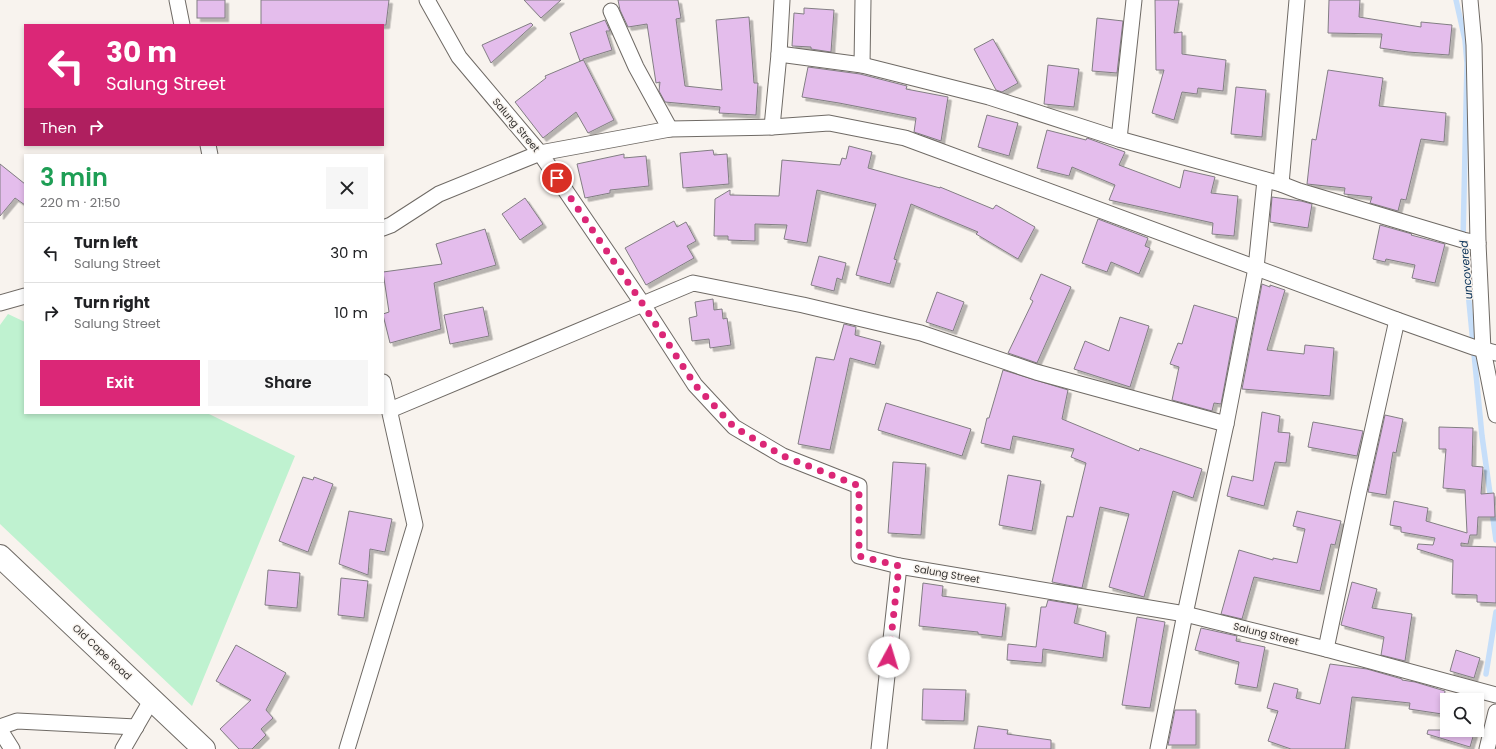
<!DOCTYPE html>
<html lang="en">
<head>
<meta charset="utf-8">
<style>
  :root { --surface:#fff; --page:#f6f6f6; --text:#202124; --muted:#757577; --line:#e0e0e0; --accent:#db2777 }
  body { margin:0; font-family:Poppins,sans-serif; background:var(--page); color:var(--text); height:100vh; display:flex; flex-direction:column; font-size:15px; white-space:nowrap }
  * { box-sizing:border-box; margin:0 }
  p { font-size:13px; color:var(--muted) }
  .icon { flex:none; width:22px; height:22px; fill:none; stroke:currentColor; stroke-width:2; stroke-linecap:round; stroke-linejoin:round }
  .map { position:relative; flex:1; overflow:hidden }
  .drawer { position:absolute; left:24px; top:154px; width:360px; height:260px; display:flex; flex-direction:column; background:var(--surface); border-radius:0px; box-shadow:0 2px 6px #0003 }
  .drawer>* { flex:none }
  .hud { position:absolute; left:24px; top:24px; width:360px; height:122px; border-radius:0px; box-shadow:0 2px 6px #0003; background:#db2777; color:#fff; overflow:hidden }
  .fabs { position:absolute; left:1440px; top:693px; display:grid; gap:8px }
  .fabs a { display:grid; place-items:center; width:44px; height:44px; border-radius:0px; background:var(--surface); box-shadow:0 2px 6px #0003; font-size:20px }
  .pin { position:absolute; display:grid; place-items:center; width:34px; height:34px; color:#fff; margin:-17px; border:2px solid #fff; border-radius:50%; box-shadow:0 1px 4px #0007 }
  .me { position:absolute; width:44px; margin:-22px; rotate:6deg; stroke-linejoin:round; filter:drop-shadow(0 0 3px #0008) }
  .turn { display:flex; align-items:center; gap:14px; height:84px; padding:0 16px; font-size:18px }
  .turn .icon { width:52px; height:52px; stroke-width:2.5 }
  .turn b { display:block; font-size:28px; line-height:34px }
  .then { display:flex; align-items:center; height:38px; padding:0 16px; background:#0003; gap:8px; font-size:15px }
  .round { display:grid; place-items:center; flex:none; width:42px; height:42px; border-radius:0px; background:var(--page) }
  .head { display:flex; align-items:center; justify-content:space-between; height:68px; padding:0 16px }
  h1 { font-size:24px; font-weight:600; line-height:30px; color:#1e9e55 }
  .cta { display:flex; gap:8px; margin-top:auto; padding:8px 16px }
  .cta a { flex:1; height:46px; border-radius:0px; background:var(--accent); color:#fff; font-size:16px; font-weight:600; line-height:46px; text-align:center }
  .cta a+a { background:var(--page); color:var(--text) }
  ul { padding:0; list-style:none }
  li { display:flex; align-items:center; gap:12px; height:60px; padding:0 16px; border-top:1px solid var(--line) }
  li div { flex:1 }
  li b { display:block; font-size:15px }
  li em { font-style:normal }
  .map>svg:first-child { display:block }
  .green { fill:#bff2d0 }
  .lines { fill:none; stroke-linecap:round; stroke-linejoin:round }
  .stream { stroke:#c6def9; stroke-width:5.5 }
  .building { fill:#e4bdec; stroke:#827e83; filter:url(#shadow) }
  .street-casing { stroke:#6f6a65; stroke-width:17 }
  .secondary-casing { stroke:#6f6a65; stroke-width:24 }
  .street { stroke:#fff; stroke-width:15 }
  .secondary { stroke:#fff; stroke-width:22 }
  .route { stroke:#db2777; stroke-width:7; stroke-dasharray:0 12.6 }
  .labels { text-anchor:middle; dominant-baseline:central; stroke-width:3; stroke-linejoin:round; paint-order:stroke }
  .street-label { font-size:10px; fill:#343230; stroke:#f8f3ee }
  .water-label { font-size:11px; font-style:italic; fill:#012b53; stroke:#f8f3ee }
</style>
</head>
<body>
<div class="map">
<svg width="1496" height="749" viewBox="0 0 1496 749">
  <defs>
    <filter id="shadow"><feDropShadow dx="3.5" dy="3.5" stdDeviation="0" flood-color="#0004"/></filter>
  </defs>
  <rect width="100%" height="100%" fill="#f8f3ee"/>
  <path class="green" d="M8 314 25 322V413H207L295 456 192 706 0 524V325Z"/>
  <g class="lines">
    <g class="stream">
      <path d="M1456 0 1465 40 1467 63 1463 240 1482 436 1491 501"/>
      <path d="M1492 511 1496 540"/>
      <path d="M1486 674 1496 612"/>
    </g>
  </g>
  <g class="building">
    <rect x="197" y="0" width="28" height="18"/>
    <path d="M261 0H389L386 25H261Z"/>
    <path d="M524 0H561L541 18Z"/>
    <path d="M618 0H678L681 18 676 19 685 86 722 90 716 20 749 17 754 83H758L756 115 719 113 720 107 665 102 659 91 660 82 656 83 647 24 628 27 620 10Z"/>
    <path d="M1155 0H1179L1174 33 1182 32V54L1226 60 1223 91 1198 88 1197 94 1182 92 1174 120 1152 113 1164 70H1156Z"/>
    <path d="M1329 0H1360L1359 17 1421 27V22L1452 25 1449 55 1408 52 1380 48 1382 34 1328 33Z"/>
    <path d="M804 8 834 10 831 52 811 49V47L792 46 794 13 804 14Z"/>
    <path d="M1097 18 1123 21 1117 73 1092 71Z"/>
    <path d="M605 20 610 31H606L612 50 583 59 614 120 588 133 576 112 543 138 515 102 546 78 545 76 583 60 580 61 570 33Z"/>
    <path d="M531 23 533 25 491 63 482 45Z"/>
    <path d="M993 39 1018 83 1002 92 996 90 974 49Z"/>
    <path d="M1048 65 1079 69 1074 107 1044 104Z"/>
    <path d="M808 67 860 74 907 86 906 89 948 97 941 141 914 132 916 118 839 103 802 97Z"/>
    <path d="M1328 70 1383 78 1379 106 1446 113 1444 142 1421 139 1406 200 1401 199 1398 211 1370 203 1372 197 1344 194 1345 188 1307 184 1312 139 1316 140Z"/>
    <path d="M1236 87 1266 90 1262 137 1231 134Z"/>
    <path d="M987 115 1018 123 1009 156 978 147Z"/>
    <path d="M1047 130 1086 140 1087 138 1125 152 1119 165 1180 188 1184 170 1215 177 1211 193 1238 196 1234 236 1212 234 1213 223 1109 200 1115 185 1072 167 1069 176 1037 168Z"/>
    <path d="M849 146 872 152 868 168 940 188V187L993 209 996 205 1035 227 1018 259 976 234 978 232 911 204 894 259 897 260 890 284 856 275 876 204 817 190 807 243 784 239 787 225 755 224V241L728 240V236H714L715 199 730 190V195L779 196 782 160 840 165 842 158 846 159Z"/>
    <path d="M713 150 714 155 727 154 729 184 683 188 680 153Z"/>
    <path d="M624 154V158L646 156 649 186 610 190V193L585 198 577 164Z"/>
    <path d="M0 164 25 184V205L15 198 0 216Z"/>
    <path d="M1272 197 1301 201 1312 204 1308 228 1270 222Z"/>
    <path d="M525 198 543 224 520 240 502 214Z"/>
    <path d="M1098 219 1148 238 1145 246 1150 248 1139 274 1111 262 1107 272 1082 263Z"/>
    <path d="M674 221 677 227 686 222 696 241 687 246 694 258 646 285 625 248Z"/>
    <path d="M1380 225 1412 234 1411 235 1445 244 1435 283 1412 278 1415 265 1386 259 1385 262 1373 259Z"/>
    <path d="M485 229 496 265 434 283 441 329 390 343 383 315V314L389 312 383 272 442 264 436 244Z"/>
    <path d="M819 256 846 263 842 280 837 278 834 291 811 285Z"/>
    <path d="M1041 274 1071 287 1037 363 1008 353 1033 301 1030 299Z"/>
    <path d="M1262 284 1270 287V285L1285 290 1267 350 1304 354 1305 345 1334 348 1330 396 1242 389Z"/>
    <path d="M937 292 964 302 953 331 926 322Z"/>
    <path d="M713 299 714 310 722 309 723 319 727 318 731 345 710 348 709 339 692 341 689 318 697 316 695 302Z"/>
    <path d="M1194 305 1237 318 1221 404 1214 403 1212 411 1172 400 1179 367 1170 364 1178 343 1182 344Z"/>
    <path d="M483 307 489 336 450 344 444 315Z"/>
    <path d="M1120 317 1149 326 1130 387 1074 369 1085 341 1109 351Z"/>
    <path d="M844 324 856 327 855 335 881 342 875 365 850 358 830 450 798 444 816 357 834 360Z"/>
    <path d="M1003 370 1068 390 1062 419 1139 451 1140 448 1202 469 1193 498 1173 491 1144 597 1109 587 1129 514 1100 507 1082 588 1052 582 1067 516 1073 517 1086 463 1071 457 1074 449 1013 436 1010 450 981 443 987 418H989Z"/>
    <path d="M886 403 971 429 962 456 878 430Z"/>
    <path d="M1262 412 1280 416 1278 432 1290 433 1286 463 1275 462 1264 506 1227 496 1232 476 1253 481Z"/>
    <path d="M1385 415 1403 419 1396 453 1393 452 1386 495 1368 492Z"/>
    <path d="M1313 422 1363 431 1357 456 1308 447Z"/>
    <path d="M1439 427 1473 428 1472 466 1483 467 1481 494 1494 493 1495 517H1478L1477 535H1470L1468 544 1461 543V546L1496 547V603L1477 602V595L1452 594 1453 560 1417 549 1418 544 1433 545 1435 538 1401 532V527L1390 525 1394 501 1428 508 1426 521 1467 533 1465 490 1443 488 1446 449H1439Z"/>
    <path d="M893 462 926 464 921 535 888 533Z"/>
    <path d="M1008 475 1041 481 1032 531 999 525Z"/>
    <path d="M303 477 313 480 314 477 333 484 308 552 279 541Z"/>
    <path d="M349 511 392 519 385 552 370 549 368 575 339 564Z"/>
    <path d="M1297 511 1341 521 1335 545 1331 544 1320 591 1254 577 1242 619 1221 614 1239 550 1273 560V558L1297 563 1305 529 1293 526Z"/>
    <path d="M268 570 300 573 297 608 265 605Z"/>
    <path d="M341 578 368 581 364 618 338 615Z"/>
    <path d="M1352 582 1377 589 1372 608 1412 614 1405 661 1381 655 1384 637 1341 625Z"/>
    <path d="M923 583 943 586 942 596 1006 604 1002 637 978 634V632L919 626Z"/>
    <path d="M1048 600 1078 605 1074 623 1106 632 1103 658 1043 649 1042 663 1007 660 1008 644 1036 647 1041 607H1046Z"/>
    <path d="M1137 617 1165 622 1150 708 1122 705Z"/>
    <path d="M1201 628 1237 636 1236 641 1265 647 1257 688 1235 684 1239 662 1195 650Z"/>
    <path d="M236 645 286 673 266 710 273 718 261 729 266 735 252 749H239L220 729 251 700 216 681Z"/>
    <path d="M1456 650 1480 658 1474 678 1450 671Z"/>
    <path d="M1330 664 1367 669 1402 679V680L1415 682 1445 691 1442 714 1409 709 1410 703 1352 697 1345 749H1291L1268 741 1278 711 1267 708 1274 683 1298 689 1296 698 1320 704Z"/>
    <path d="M923 689 966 690 964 721 922 720Z"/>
    <path d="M1175 710H1196V745H1168Z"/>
    <path d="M978 726 1008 730 1007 734 1051 740V749H974Z"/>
    <path d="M1428 730H1475L1470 747 1427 734Z"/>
  </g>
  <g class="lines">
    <g class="street-casing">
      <g id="street">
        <path d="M177 0 182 25"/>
        <path d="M427 0 459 57 540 153 642 303 695 385 734 427 783 456 859 486V556L899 566 1185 614 1326 649 1496 695"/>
        <path d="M1470 0 1474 45 1478 243 1483 350 1496 415"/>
        <path d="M611 11 636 67 670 129"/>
        <path d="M779 54 862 65 989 97 1119 139 1281 184 1299 191 1463 240 1478 243"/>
        <path d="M862 65 863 0"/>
        <path d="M772 127 779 54 782 0"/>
        <path d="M1119 139 1134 0"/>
        <path d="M208 145 210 155"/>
        <path d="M1281 184 1297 0"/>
        <path d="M383 228 391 225 439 194 540 153 670 129 772 127 829 123 905 138 1397 320 1473 347 1496 353"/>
        <path d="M0 303 25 296"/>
        <path d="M390 410 693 283 803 305 921 333 1036 372 1226 424"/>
        <path d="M1326 649 1359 491 1397 320"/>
        <path d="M0 727 17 721 136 727"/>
        <path d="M0 730 12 749"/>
        <path d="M123 749 152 699"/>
        <path d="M347 749 415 525 383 382"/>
        <path d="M879 749 899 566"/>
        <path d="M1158 749 1185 614 1226 424 1256 268 1265 180"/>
        <path d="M1487 749 1496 712"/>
      </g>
    </g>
    <g class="secondary-casing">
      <path id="secondary" d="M0 556 204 749"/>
    </g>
    <use href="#street" class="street"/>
    <use href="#secondary" class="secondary"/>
  </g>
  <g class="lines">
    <path class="route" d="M557 178 642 303 695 385 734 427 783 456 859 486V556L899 566 889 657"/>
  </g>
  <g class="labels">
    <g class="street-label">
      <text transform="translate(516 125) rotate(50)">Salung Street</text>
      <text transform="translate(947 574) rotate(10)">Salung Street</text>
      <text transform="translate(1266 634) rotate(14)">Salung Street</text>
      <text transform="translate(102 652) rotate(43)">Old Cape Road</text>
    </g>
    <g class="water-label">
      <text transform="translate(1466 270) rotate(-95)">uncovered</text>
    </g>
  </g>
</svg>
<div class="fabs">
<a><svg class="icon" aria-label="search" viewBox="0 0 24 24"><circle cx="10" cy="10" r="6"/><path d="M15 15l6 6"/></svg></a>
</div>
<div class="pin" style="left:557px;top:178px;background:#d93025"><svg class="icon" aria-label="arrive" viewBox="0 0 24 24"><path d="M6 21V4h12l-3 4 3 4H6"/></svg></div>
<svg class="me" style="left:889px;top:657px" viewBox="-20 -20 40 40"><circle r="19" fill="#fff"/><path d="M0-13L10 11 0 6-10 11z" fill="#db2777"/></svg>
<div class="hud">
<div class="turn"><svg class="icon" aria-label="left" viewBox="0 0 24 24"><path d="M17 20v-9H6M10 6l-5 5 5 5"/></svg><div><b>30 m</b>Salung Street</div></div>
<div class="then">Then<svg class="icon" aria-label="right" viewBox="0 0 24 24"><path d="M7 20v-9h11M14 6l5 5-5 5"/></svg></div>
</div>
<section class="drawer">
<div class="head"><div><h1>3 min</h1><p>220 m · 21:50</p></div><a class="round"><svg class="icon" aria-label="close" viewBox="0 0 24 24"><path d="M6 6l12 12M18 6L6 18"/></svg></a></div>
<ul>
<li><svg class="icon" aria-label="left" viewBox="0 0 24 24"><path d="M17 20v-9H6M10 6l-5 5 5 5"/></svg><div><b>Turn left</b><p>Salung Street</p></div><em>30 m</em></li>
<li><svg class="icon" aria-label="right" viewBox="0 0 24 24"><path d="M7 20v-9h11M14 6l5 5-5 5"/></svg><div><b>Turn right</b><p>Salung Street</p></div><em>10 m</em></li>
</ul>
<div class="cta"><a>Exit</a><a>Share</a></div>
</section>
</div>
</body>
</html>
